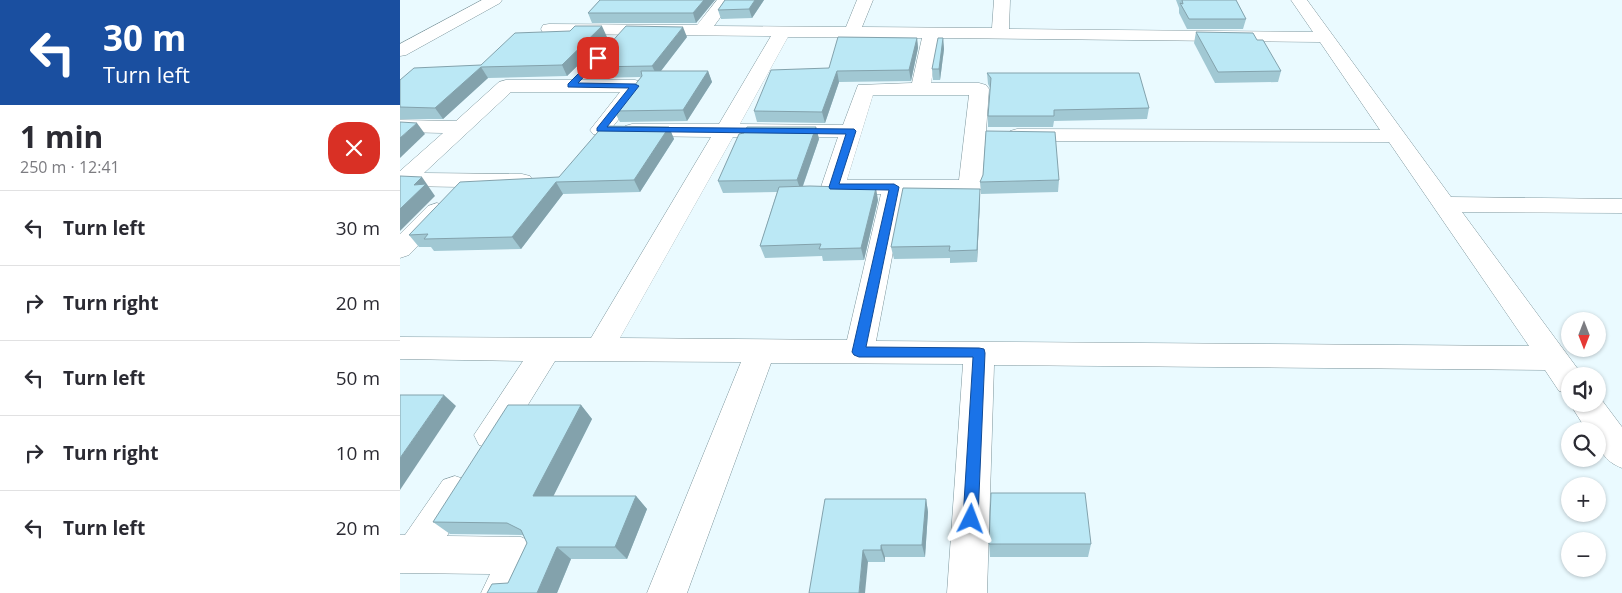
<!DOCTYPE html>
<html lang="en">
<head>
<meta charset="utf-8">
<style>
  :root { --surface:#fff; --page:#f7f7f7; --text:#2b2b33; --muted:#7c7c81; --line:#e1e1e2 }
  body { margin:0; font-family:"Open Sans",sans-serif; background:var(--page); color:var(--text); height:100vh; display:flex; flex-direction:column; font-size:19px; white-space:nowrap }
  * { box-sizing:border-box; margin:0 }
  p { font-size:16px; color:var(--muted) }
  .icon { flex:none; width:28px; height:28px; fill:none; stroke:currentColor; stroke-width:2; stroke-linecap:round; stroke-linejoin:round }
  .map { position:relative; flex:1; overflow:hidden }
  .side { display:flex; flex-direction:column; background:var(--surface); width:400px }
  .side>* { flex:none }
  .hud { background:#1a4fa0; color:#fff; overflow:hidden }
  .needle { width:32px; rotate:180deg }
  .fabs { position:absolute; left:1161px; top:312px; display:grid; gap:10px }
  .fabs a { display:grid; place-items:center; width:45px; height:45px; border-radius:50%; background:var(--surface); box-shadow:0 1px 4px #0004; font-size:25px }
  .pin { position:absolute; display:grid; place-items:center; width:42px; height:42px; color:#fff; margin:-21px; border-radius:10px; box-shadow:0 2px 8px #0006 }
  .me { position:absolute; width:55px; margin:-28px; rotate:3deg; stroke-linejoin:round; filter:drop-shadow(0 0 4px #0008) }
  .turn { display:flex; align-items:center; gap:18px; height:105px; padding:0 20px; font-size:22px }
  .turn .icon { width:65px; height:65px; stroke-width:2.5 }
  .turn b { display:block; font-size:35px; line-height:42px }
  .round { display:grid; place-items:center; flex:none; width:52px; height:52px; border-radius:20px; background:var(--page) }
  .head { display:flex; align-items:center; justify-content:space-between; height:85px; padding:0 20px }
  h1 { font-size:30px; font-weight:700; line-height:38px }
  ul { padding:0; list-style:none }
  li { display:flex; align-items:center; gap:15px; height:75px; padding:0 20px; border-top:1px solid var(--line) }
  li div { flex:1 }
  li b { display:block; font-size:19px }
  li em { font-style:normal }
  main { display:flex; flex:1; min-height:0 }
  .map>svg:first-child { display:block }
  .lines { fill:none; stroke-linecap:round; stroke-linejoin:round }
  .street-casing { stroke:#7c959c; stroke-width:1 }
  .street { fill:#fff; fill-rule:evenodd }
  .wall { fill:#a1c8d3 }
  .shaded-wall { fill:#83a2ac }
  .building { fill:#bbe8f5; stroke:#83a2ac }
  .route { fill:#1a73e8; stroke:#114b97 }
</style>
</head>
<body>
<main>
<section class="side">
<div class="hud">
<div class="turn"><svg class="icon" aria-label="left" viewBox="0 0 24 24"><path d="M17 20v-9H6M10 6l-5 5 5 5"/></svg><div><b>30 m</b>Turn left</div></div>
</div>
<div class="head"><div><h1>1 min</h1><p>250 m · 12:41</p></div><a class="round" style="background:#d93025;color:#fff"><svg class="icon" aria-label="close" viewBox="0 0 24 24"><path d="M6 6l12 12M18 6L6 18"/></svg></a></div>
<ul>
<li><svg class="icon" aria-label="left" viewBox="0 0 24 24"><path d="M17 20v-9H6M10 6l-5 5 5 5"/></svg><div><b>Turn left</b></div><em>30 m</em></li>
<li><svg class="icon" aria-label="right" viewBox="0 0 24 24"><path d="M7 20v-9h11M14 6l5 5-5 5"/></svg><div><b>Turn right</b></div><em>20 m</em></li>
<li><svg class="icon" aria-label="left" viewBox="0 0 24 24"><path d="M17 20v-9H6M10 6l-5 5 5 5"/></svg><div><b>Turn left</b></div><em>50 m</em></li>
<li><svg class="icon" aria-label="right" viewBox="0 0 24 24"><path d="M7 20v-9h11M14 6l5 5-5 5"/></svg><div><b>Turn right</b></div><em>10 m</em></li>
<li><svg class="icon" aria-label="left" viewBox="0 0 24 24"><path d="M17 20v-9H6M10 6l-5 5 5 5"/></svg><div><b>Turn left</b></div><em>20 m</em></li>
</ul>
</section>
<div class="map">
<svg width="1222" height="593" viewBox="0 0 1222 593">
  <rect width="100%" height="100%" fill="#eafaff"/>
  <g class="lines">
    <g class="street-casing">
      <g id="street">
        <path d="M82 0H102L100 3 6 55 0 56V44Z"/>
        <path d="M317 0H333L314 26 446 27 457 0H473L462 27 592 28 594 0H610L609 29 913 32 891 0H907L1051 197 1222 199V213L1062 212 1183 376H1170V394L1159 391 1145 370 594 365 587 593H547L563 364 371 363 287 593H247L341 362 155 361 103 445 91 449 79 445 74 435 123 361 0 359V337L191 338 311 137 232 136 225 134 222 130 225 126 232 124H319L371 36 149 34 143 33 141 29 143 25 149 24 297 25ZM388 37 522 38 512 83 458 85 443 125 340 124ZM539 38 920 42 980 130 617 129 610 131 606 135 610 139 617 141 989 142 1129 346 476 341 504 194H570L578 192 582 187 589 89 586 85 579 83H531ZM473 95H569L559 180H447ZM333 137H438L421 187 425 192 433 194H481L447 340 220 338Z"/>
        <path d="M106 80H235L242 82 245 86 207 134 200 136 193 134 190 130 220 92H111L24 173 122 174 130 176 133 181 130 186 122 188 0 186V171L43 133 0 132V120L56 121 99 82Z"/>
        <path d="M37 203 46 206 49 211 46 216 9 255 0 258V234L28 206Z"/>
        <path d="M1198 395 1222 427V468C1204 461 1198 450 1198 431H1187L1170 404H1198Z"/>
        <path d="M55 476 67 480 73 492 47 536 121 537 134 543 140 556 122 593H81L90 574 0 573V535H5L43 480Z"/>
      </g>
    </g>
    <use href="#street" class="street"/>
  </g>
  <g class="wall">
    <path d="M200 0H315L296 23H192L188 13Z"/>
    <path d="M325 0H364L352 18 321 19 318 10Z"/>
    <path d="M776 0H836L846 19 843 29H787L779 13V8Z"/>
    <path d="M796 32 857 40 881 71 878 82 815 83 794 43Z"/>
    <path d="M207 37 167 76 88 78 43 119H0V80L81 65Z"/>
    <path d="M287 37 261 71H308L312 82 287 121 220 122 214 111 241 77 194 78 189 67Z"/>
    <path d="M517 38 518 48 511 81 439 82 425 123 357 122 354 111 429 68Z"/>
    <path d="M543 38 544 49 540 80H533L532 69Z"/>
    <path d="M587 73 749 108 747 119 654 121 653 127H588V116L590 88 588 84Z"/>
    <path d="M269 127 274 139 240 192 163 194 121 249 34 251 31 247H19L9 235 159 177Z"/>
    <path d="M416 127 419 139 403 186 478 200 464 260 423 261 422 256 365 258 360 246 377 192 323 193 318 181Z"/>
    <path d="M659 180 658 192 581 194 580 182Z"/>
    <path d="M580 200 577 262 550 263V258L494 259 491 247Z"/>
    <path d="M181 405 192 419 153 496H236L247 509 227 559H171L157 593H87L108 583 127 543 124 536 122 535 50 534 33 522Z"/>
    <path d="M526 499 528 512 525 557H485V562H468L409 593Z"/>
    <path d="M589 544H691L688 557H590Z"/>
  </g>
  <g class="shaded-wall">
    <path d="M304 0H315L296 23 293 13Z"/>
    <path d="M355 0H364L352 18 349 9Z"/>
    <path d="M202 26 207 37 167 76 162 65Z"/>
    <path d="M283 27 287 37 257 76 252 66Z"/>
    <path d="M517 38 518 48 511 81 509 70Z"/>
    <path d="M543 38 544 49 540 80 539 69Z"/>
    <path d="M81 67 88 78 43 119 35 108Z"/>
    <path d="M308 71 312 82 287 121 283 110Z"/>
    <path d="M437 71 439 82 425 123 422 112Z"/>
    <path d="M17 123 25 134 0 158V138Z"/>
    <path d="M269 127 274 139 240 192 234 180Z"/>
    <path d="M416 127 419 139 401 191 397 180Z"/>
    <path d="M22 177 35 196 0 231V209L14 185Z"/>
    <path d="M156 182 163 194 121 249 112 237Z"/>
    <path d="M476 188 478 200 464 260 461 248Z"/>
    <path d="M580 189V200L577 262V250Z"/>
    <path d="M44 395 56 406 0 490V458Z"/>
    <path d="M181 405 192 419 147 509 133 496Z"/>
    <path d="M236 496 247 509 227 559 215 547Z"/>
    <path d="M526 499 528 512 525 557 522 545Z"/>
    <path d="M481 545 485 557V562L481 550Z"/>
    <path d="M157 547 171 559 157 593H137Z"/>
    <path d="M463 550 468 562 465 593H459Z"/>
  </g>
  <g class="building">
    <path d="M200 0H304L293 13H188Z"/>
    <path d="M325 0H355L349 9 318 10Z"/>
    <path d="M782 0H836L846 19H789L780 3 783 4Z"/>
    <path d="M175 26H202L162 65 81 67 35 108 0 107V80L14 68 81 65 115 33 170 31Z"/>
    <path d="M226 26 283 27 252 66 189 67Z"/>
    <path d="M796 32 853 33 857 40H863L881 71 818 72Z"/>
    <path d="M438 37 517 38 509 70 437 71 422 112 354 111 371 70 429 68Z"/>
    <path d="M538 38H543L539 69H532Z"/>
    <path d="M241 71H308L283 110 214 111 242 76Z"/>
    <path d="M587 73H739L749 108 654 110V116H588L591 78Z"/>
    <path d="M0 122 17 123 0 138Z"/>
    <path d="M203 126 269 127 234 180 156 182 112 237 24 239 28 234 9 235 60 182 159 177Z"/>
    <path d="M347 127H416L397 180 318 181 339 134 344 133Z"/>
    <path d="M586 131 655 132 659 180 580 182 583 175Z"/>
    <path d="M0 176 22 177 14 185 26 184 0 209Z"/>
    <path d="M410 186 476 188 461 248 419 249 421 244 360 246 379 187Z"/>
    <path d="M503 188 580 189 577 250 549 251 550 246 491 247Z"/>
    <path d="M0 395H44L0 458Z"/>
    <path d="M108 405H181L133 496H236L215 547H157L137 593H87L92 584 108 583 127 543 121 530 107 523 33 522Z"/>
    <path d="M591 493H685L691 544H589Z"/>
    <path d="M425 499H526L522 545H481V550H463L459 593H409Z"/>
  </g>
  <path class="route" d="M196 56 202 58 178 83 235 84 239 86 207 127 454 129 456 131 439 184H494L499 187 466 347 579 348 584 349 585 353 578 519 576 524 571 526 566 524 563 519 573 357H459L454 355 452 352 489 190 430 189 429 187 446 134 197 131V128L229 88 168 87V84Z"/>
</svg>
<div class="fabs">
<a><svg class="needle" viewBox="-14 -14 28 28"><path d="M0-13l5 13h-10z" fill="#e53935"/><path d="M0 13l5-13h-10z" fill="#7c7c81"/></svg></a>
<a><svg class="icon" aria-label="sound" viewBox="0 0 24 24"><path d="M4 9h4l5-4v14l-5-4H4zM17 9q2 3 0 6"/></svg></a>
<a><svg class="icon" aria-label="search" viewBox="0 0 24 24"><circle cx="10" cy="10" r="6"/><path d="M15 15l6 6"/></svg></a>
<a>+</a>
<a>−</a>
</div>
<div class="pin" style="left:198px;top:58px;background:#d93025"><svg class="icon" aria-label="arrive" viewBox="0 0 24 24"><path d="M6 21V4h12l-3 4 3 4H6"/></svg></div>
<svg class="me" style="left:571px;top:519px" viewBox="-20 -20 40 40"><path d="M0-17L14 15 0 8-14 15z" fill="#1a73e8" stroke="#fff" stroke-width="4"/></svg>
</div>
</main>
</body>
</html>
